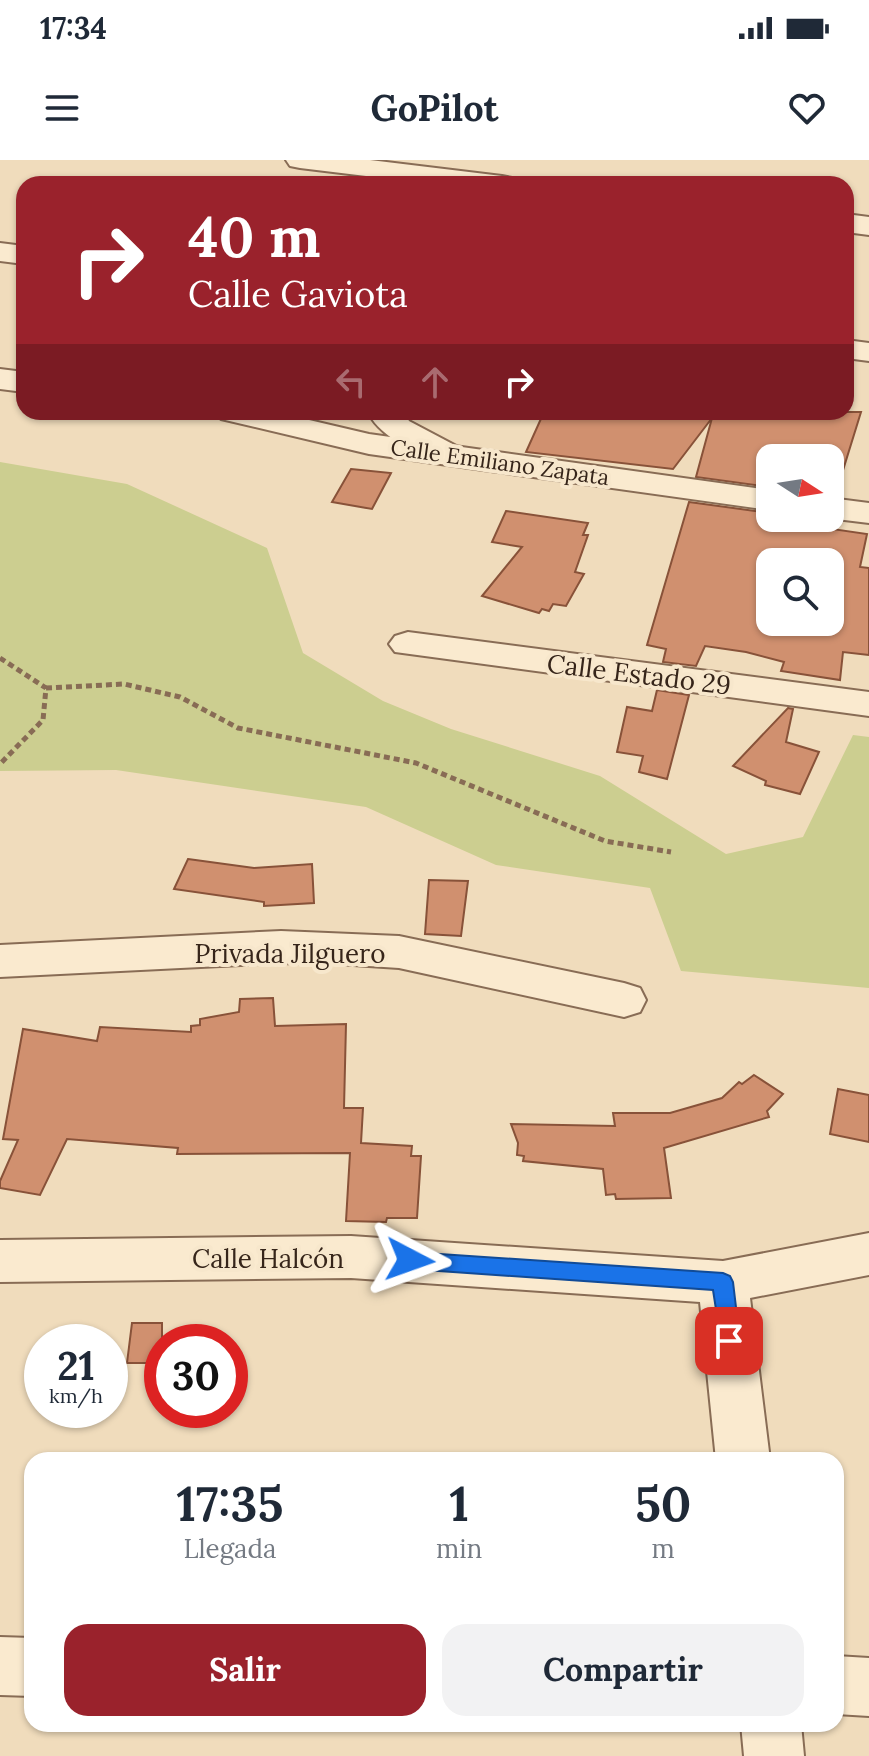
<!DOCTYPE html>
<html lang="es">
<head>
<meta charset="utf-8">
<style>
  :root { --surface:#fff; --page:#f2f2f3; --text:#1f2937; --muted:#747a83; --accent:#9a222c }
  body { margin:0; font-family:Lora,serif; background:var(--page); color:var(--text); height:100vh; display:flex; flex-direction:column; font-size:30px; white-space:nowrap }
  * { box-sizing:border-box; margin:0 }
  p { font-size:26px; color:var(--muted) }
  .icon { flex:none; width:44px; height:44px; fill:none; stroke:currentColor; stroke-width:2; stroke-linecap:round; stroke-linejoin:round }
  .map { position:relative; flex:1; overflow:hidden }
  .sheet { position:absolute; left:24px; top:1292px; width:820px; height:280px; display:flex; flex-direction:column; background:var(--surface); border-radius:24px; box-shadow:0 2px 6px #0004 }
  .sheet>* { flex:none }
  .banner { position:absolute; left:16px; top:16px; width:838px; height:244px; border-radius:24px; box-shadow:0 2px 6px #0004; background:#9a222c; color:#fff; overflow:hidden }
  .needle { width:52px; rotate:102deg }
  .fabs { position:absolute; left:756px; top:284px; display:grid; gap:16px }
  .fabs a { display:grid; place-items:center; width:88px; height:88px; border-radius:16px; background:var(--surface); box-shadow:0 2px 6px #0004; font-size:40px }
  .speed { position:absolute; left:24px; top:1164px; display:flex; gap:16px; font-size:40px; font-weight:700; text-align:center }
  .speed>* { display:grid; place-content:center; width:104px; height:104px; border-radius:50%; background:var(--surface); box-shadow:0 2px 6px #0004; line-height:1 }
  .speed small { font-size:20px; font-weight:400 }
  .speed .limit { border:12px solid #d22; background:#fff; color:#111 }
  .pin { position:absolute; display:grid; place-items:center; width:68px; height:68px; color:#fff; margin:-34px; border-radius:16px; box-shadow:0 4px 12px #0006 }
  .me { position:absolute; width:88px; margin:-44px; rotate:94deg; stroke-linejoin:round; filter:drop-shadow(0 0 6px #0008) }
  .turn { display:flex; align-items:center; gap:28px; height:168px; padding:0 40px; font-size:36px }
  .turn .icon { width:104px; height:104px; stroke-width:2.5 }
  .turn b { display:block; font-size:56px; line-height:68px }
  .lanes { display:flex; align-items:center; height:76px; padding:0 40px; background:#0003; justify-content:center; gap:40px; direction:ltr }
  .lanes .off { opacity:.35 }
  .eta { display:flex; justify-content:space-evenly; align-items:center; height:136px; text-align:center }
  .eta b { font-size:48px; font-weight:800; line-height:56px }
  .primary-button { display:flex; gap:16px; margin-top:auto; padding:16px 40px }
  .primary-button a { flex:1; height:92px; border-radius:24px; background:var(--accent); color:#fff; font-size:32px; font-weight:800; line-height:92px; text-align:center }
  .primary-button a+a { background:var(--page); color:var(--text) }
  .status { display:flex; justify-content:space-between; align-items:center; height:56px; padding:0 40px; background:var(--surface); direction:ltr }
  .status svg { height:22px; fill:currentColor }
  header { display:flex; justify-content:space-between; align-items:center; height:104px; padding:0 40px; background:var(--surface); font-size:36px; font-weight:800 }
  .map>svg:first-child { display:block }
  .green { fill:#ccce90 }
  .building { fill:#d0906f; stroke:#885239; stroke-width:2; fill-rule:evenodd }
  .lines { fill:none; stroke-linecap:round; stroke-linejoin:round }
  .minor-casing { stroke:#886c55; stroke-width:4 }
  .tertiary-casing { stroke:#886c55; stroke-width:4 }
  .path { stroke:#886c55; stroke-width:5; stroke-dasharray:6 4; stroke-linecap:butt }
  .minor { fill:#faeacf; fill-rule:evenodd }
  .tertiary { fill:#faeacf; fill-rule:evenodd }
  .route { fill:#1a73e8; stroke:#114b97; stroke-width:2 }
  .labels { text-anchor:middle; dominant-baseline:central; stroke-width:8; stroke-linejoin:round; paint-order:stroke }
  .far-street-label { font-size:22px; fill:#36251a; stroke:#f7e7cc }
  .street-label { font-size:26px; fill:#36251a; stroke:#f7e7cc }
</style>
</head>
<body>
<div class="status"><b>17:34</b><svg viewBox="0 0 49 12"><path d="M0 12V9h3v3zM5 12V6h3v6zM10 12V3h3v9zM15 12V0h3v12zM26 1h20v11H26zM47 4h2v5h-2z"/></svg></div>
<header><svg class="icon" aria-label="menu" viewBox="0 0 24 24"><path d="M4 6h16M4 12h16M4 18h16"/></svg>GoPilot<svg class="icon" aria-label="heart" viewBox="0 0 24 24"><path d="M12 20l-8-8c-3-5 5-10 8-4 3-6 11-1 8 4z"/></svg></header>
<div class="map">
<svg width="869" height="1596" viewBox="0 0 869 1596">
  <rect width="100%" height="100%" fill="#f0dcbc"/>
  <path class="green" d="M0 302 127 324 267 388 303 493 383 541 451 569 600 616 726 694 803 677 853 575 869 577V828L681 811 650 728 496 705 366 647 116 610 0 611Z"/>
  <g class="building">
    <path d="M544 252H861L835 336 830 335V298H770V327L696 317 712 258 673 309 526 292Z"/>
    <path d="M351 309 391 313 372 349 332 342Z"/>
    <path d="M689 342 770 353V358H825V368L867 374 860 407 869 408V495L843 492 840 520 781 511 784 502 746 492 705 486 696 506 663 502 666 489 647 485ZM770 402H830V462H770Z"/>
    <path d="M506 351 588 363 583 375H588L575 412 584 414 566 446 553 444 549 451 542 449 539 453 482 436 522 387 492 382Z"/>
    <path d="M657 530 689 535 667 619 639 612 643 596 617 592 627 547 652 551Z"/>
    <path d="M788 548 793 549 786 582 819 592 800 634 765 625 766 621 733 606Z"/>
    <path d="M188 699 254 708 312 704 314 743 264 746V742L174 729Z"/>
    <path d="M429 720 468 721 461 776 425 774Z"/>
    <path d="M273 838 275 866 346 864 344 948H363L361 983 412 986 411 996H421L417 1058H387L386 1062 346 1061 350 993 177 994 178 988 67 979 40 1035 0 1028V1021L18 980 3 979 23 869 97 881 100 867 191 872V866L200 865V859L239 852 240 839Z"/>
    <path d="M754 915 783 934 767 951 769 957 664 988 671 1038 616 1039 615 1034 606 1035 603 1009 523 1001 524 996 517 995 518 983 511 964 615 966 613 953H670L722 938 739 922 742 924Z"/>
    <path d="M838 929 869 935V982L830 974Z"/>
    <path d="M132 1163H162V1203H127Z"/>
  </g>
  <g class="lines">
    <g class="minor-casing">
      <g id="minor">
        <path d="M286 0H370L502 16 512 18 516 24H432L300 8 290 6Z"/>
        <path d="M846 54 869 57V75L846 72Z"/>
        <path d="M0 83 24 86V104L0 101Z"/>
        <path d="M846 180 869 183V201L846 198Z"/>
        <path d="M372 252H404L409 261 462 289 467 296 462 303C436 309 386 280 372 259Z"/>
        <path d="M408 472 869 532V556L395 492 389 484 395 476Z"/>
        <path d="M281 771 399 776 624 823 640 828 646 840 640 852 624 857 399 808 338 804 281 803 0 817V785Z"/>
        <path d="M869 1073V1115L750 1138 770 1300H716L700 1142 351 1118 0 1122V1080L351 1076 723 1101Z"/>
        <path d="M0 1477 32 1478V1536L0 1535Z"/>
        <path d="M836 1496 869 1498V1556L836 1554Z"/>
        <path d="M741 1564H801L804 1596H744Z"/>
      </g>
    </g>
    <g class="tertiary-casing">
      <g id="tertiary">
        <path d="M0 209 24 212V232L0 229Z"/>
        <path d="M217 252H275L369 274 770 330V350L369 294 221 259Z"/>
        <path d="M830 338 869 343V363L828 358Z"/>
      </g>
    </g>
    <g class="path">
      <path d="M0 498 46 528 43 560 0 604"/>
      <path d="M46 528 124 524 180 537 238 568 416 603 605 681 671 692"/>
    </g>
    <use href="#minor" class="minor"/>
    <use href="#tertiary" class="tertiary"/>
  </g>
  <path class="route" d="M410 1092 723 1113 730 1116 733 1122 740 1181 737 1188 729 1190 722 1188 713 1130 410 1109 402 1107 399 1100 402 1094Z"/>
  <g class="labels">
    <g class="far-street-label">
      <text transform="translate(500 302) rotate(8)">Calle Emiliano Zapata</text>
    </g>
    <g class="street-label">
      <text transform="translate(639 514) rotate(7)">Calle Estado 29</text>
      <text x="290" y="793">Privada Jilguero</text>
      <text x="268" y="1098">Calle Halcón</text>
    </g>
  </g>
</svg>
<div class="fabs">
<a><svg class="needle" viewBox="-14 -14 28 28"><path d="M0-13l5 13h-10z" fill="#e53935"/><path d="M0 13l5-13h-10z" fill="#747a83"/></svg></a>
<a><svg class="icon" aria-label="search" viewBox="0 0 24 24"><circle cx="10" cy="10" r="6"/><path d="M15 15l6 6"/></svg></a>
</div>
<div class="speed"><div>21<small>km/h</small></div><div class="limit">30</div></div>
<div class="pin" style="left:729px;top:1181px;background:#d93025"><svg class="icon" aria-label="arrive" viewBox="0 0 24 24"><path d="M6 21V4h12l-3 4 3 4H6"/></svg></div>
<svg class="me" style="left:410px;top:1100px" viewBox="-20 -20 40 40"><path d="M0-17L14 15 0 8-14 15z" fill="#1a73e8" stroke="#fff" stroke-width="4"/></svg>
<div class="banner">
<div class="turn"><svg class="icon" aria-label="right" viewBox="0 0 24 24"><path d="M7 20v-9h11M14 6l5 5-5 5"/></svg><div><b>40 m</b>Calle Gaviota</div></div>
<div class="lanes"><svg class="icon off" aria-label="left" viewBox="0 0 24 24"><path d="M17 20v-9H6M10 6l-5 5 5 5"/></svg><svg class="icon off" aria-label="ahead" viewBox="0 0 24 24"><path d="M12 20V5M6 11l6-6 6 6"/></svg><svg class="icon" aria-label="right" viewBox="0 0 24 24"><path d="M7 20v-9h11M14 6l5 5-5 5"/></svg></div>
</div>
<section class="sheet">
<div class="eta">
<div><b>17:35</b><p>Llegada</p></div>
<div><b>1</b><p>min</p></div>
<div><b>50</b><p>m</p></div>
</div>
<div class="primary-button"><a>Salir</a><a>Compartir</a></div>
</section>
</div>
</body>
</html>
